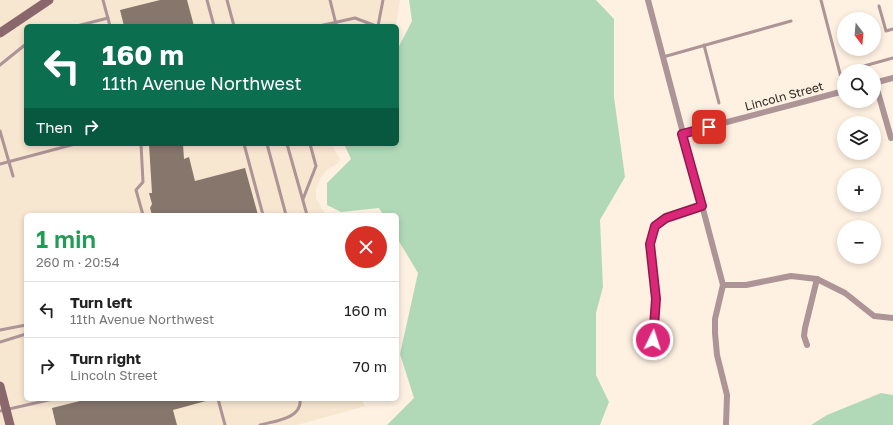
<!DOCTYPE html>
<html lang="en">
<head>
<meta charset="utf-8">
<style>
  :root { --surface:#fff; --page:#f6f6f6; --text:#222; --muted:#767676; --line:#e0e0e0 }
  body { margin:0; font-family:"Golos Text",sans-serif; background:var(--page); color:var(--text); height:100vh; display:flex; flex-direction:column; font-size:15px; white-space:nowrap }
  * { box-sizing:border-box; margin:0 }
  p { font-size:13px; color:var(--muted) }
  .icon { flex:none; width:22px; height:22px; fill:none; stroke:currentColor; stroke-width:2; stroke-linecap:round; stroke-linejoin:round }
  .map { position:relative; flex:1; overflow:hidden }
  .side { position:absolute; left:24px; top:213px; width:375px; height:188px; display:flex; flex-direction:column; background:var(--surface); border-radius:6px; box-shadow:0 2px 6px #0003 }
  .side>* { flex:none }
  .guide { position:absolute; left:24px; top:24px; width:375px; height:122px; border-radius:6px; box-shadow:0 2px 6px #0003; background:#0b6e4f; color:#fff; overflow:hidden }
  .needle { width:26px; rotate:164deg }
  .controls { position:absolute; left:837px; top:12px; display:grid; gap:8px }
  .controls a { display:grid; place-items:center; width:44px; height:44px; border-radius:50%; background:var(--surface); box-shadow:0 2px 6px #0003; font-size:20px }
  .pin { position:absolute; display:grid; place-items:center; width:34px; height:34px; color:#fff; margin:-17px; border-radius:8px; box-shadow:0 2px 6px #0006 }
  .me { position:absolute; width:44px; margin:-22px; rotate:4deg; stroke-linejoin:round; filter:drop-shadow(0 0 3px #0008) }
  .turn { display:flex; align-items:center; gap:14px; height:84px; padding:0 12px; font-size:18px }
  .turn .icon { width:52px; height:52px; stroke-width:2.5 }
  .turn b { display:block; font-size:28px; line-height:34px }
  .then { display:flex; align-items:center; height:38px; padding:0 12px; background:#0003; gap:8px; font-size:15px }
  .round { display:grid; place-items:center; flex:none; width:42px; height:42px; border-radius:21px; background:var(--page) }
  .head { display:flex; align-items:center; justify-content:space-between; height:68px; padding:0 12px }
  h1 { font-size:24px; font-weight:600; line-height:30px; color:#1e9e55 }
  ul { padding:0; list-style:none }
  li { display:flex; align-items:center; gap:12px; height:56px; padding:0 12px; border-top:1px solid var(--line) }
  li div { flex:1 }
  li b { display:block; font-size:15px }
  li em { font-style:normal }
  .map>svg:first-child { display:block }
  .built { fill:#f7e6d0 }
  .green { fill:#b1d9b7 }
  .building { fill:#86766c }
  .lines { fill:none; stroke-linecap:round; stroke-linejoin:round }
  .lane { stroke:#ad9497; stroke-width:3 }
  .street { stroke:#ad9497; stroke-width:6 }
  .secondary { stroke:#8a676b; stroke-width:9 }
  .route-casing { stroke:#8e194d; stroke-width:10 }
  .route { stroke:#db2777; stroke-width:7 }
  .labels { text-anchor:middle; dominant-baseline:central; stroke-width:4; stroke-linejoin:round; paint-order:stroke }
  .street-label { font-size:12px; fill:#2c2822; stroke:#fef1e2 }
</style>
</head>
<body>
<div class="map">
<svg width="893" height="425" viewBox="0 0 893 425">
  <rect width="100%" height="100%" fill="#fef1e2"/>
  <path class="built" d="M0 0H400L396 26H26V144H331L340 159 338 163 326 171 320 179 316 189V199L326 215H26V399H361L365 406 297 425H0Z"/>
  <g class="green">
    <path d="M409 0H596L614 19V97L625 177 600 220 603 287 596 313V375L609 402 600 425H387L414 398 400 354 418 273 397 238V215H383L379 208 341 212 327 205V183L351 159 344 144H397V50L412 21Z"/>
    <path d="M881 393 893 395V425H811L827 415Z"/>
  </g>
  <g class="building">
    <path d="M160 0H187L194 26H124L120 10Z"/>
    <path d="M149 144H183L184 159 189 157 195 181 245 168 258 215H152L150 208 152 204 149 193H152Z"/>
    <path d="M88 399H206V401L173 410 177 425H56L52 408Z"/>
  </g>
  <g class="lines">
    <g class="lane">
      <path d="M103 0 110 26"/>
      <path d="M207 0 214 26"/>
      <path d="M227 0 234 26"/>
      <path d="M330 0 336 24"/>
      <path d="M821 0 844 89"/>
      <path d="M879 6 886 31 893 29"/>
      <path d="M77 26 108 18"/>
      <path d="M319 26 355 18 376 26"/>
      <path d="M378 26 383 0"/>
      <path d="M704 45 719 103"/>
      <path d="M663 57 791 21"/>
      <path d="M0 65 26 44"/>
      <path d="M846 71 893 58"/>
      <path d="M0 131 13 176"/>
      <path d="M141 144 143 182 136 190 143 215"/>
      <path d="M244 144 263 215"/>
      <path d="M267 144 286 215"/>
      <path d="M287 144 307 215"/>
      <path d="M0 164 75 144"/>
      <path d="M303 199 316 166 310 144"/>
      <path d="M0 330 26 325"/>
      <path d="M0 342 26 334"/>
      <path d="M218 399 225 425"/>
      <path d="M0 411 53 399"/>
      <path d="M260 425C273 421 303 419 300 399"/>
    </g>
    <g class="street">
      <path d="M648 0 723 285 715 319V333L717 355 727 395 726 425"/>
      <path d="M875 82 891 138"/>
      <path d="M874 83 893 78"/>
      <path d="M682 134 844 91"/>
      <path d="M723 285H746L791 276 817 279 845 293 874 316 893 318"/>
      <path d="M807 345 804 336 805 328 817 279"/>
      <path d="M657 357C652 335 656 321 656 300 656 277 643 248 655 227 661 216 690 210 702 206"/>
    </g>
    <g class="secondary">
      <path d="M0 33 49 0"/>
      <path d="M0 386 10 425"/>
    </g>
  </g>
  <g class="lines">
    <g class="route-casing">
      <path id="route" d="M653 340 656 299 650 244 655 226 666 218 702 206 682 134 709 127"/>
    </g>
    <use href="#route" class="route"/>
  </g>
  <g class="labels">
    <g class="street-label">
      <text transform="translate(784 96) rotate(-15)">Lincoln Street</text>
    </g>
  </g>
</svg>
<div class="controls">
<a><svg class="needle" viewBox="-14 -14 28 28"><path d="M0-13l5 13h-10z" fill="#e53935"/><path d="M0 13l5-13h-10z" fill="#767676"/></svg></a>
<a><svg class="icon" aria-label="search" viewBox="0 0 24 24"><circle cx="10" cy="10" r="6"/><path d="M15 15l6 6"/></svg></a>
<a><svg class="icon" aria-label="layers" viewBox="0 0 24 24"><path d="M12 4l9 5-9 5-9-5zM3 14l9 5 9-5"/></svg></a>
<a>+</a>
<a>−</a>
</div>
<div class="pin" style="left:709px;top:127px;background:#d93025"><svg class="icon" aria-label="arrive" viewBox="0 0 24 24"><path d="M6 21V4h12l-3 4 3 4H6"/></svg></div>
<svg class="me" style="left:653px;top:340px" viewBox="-20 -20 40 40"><circle r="17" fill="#db2777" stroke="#fff" stroke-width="3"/><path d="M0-11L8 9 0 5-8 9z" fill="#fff"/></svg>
<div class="guide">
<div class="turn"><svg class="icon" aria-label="left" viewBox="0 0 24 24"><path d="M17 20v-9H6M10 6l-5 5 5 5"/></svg><div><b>160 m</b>11th Avenue Northwest</div></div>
<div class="then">Then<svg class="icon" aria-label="right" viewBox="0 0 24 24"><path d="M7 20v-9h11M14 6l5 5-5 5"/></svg></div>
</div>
<section class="side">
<div class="head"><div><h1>1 min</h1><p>260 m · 20:54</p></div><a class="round" style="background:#d93025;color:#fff"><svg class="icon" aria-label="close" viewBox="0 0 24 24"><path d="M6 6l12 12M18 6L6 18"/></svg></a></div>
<ul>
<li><svg class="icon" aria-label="left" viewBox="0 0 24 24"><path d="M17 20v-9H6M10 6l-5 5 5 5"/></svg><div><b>Turn left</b><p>11th Avenue Northwest</p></div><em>160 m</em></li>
<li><svg class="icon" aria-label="right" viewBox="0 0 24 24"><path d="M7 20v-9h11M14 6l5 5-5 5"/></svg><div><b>Turn right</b><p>Lincoln Street</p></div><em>70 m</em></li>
</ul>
</section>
</div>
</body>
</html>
